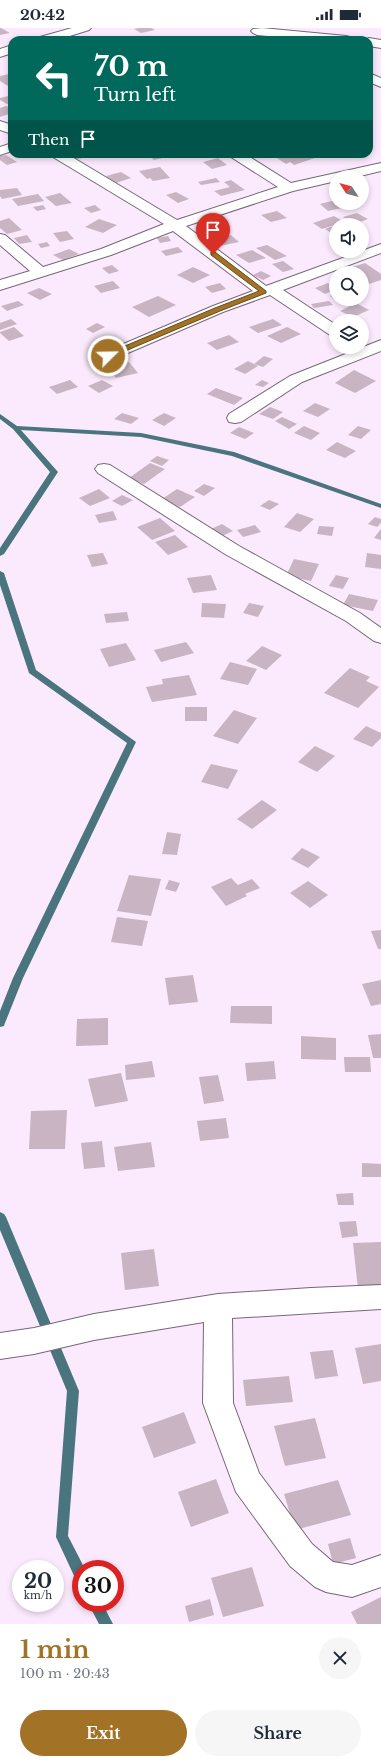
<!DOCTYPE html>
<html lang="en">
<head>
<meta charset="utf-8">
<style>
  :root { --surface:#fff; --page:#f6f6f7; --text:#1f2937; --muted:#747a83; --accent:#a27326 }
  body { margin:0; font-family:"Libre Baskerville",serif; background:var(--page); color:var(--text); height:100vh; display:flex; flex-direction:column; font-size:15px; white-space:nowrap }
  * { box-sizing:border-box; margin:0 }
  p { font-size:13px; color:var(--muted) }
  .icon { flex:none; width:22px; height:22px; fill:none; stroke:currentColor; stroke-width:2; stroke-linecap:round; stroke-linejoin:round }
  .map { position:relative; height:1596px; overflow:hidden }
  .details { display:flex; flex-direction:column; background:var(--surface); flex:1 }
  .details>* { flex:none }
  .banner { position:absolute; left:8px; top:8px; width:365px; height:122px; border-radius:12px; box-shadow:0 2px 6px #0003; background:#00695c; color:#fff; overflow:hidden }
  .needle { width:26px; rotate:306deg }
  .buttons { position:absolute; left:329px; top:142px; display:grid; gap:8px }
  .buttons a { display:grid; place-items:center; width:40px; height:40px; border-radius:50%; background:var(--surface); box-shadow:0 2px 6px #0003; font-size:20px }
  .speed { position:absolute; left:12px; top:1532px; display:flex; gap:8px; font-size:20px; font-weight:700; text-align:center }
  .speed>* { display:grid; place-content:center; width:52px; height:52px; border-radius:50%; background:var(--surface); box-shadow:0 2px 6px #0003; line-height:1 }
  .speed small { font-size:10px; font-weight:400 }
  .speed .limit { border:6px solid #d22; background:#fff; color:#111 }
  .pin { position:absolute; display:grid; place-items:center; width:34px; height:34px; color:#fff; margin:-41px -17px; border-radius:50% 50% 50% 0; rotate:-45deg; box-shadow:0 0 4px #0007 }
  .pin .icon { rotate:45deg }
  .me { position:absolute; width:44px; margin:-22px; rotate:67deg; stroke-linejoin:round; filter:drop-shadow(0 0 3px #0008) }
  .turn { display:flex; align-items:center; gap:14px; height:84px; padding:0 20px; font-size:18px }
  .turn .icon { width:52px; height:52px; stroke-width:2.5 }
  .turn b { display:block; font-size:28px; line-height:34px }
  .then { display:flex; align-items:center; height:38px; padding:0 20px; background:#0003; gap:8px; font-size:15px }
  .round { display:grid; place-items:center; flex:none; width:42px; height:42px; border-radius:21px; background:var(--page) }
  .headline { display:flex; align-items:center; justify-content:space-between; height:68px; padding:0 20px }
  h1 { font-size:24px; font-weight:700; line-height:30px; color:var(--accent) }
  .primary-button { display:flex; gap:8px; margin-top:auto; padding:8px 20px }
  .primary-button a { flex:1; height:46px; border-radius:24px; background:var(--accent); color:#fff; font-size:16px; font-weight:700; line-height:46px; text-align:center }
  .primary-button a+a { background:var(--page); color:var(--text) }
  .status { display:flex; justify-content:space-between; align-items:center; height:28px; padding:0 20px; background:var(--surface); direction:ltr }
  .status svg { height:11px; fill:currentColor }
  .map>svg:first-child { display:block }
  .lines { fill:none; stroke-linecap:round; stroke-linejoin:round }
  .stream { fill:#4a757e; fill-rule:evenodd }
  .building { fill:#c8b4c3 }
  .minor-casing { stroke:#766777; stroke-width:2 }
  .minor { fill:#fff; fill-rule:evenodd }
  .route { fill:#a27326; stroke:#694b19 }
</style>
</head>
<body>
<div class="status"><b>20:42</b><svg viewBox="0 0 49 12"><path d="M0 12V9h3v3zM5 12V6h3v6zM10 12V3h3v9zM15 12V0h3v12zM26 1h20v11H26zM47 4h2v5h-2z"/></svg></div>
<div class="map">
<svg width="381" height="1596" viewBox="0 0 381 1596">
  <rect width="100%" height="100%" fill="#fbeafd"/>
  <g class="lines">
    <g class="stream">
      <path d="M0 386 17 398 141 405 234 424 381 476V480L232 428 141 409 21 402 58 444 4 526 0 528V520L50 444 13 401 0 391Z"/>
      <path d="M0 543 4 545 36 642 136 714 23 950 5 995 4 998 0 999V983L13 950 127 715 29 645 0 557Z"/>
      <path d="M0 1184 4 1186 6 1189 79 1363 68 1508 85 1541H81V1553L76 1552 56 1509 67 1363 0 1202Z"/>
      <path d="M88 1575H102L113 1596H99Z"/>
    </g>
  </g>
  <g class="building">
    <path d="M0 0H1L10 5 0 7Z"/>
    <path d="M139 0H151L155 2 141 5 134 1Z"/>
    <path d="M9 46 12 48V57L8 58 0 53V48Z"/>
    <path d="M8 68 12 70V75L7 76 0 72V70Z"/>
    <path d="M6 78 12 80V85L0 89V80Z"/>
    <path d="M67 126H95V127L74 132Z"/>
    <path d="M147 126H164L167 129 154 132Z"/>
    <path d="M290 126H312L318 129 294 137 290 134 286 136 277 130Z"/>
    <path d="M6 127 17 134 7 137 0 132V128Z"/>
    <path d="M218 130 227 137 212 141 203 134Z"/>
    <path d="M160 139 170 150 153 153 150 150 147 151 139 143Z"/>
    <path d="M121 144 131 150 116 155 106 148Z"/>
    <path d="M216 150 220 154 201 157 198 154Z"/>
    <path d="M231 152 245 162 221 168 214 163 230 159 224 154Z"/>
    <path d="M17 160 22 167 2 171 0 168V162Z"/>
    <path d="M176 164 189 171 178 175 166 167Z"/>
    <path d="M60 165 72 175 56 178 45 169Z"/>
    <path d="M38 166 44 173 18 178 12 171Z"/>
    <path d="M336 172V175H343L347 179 328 183 320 176Z"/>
    <path d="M43 177 46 181 37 183 33 179Z"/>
    <path d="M95 177 101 182 91 185 84 180Z"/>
    <path d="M277 183 287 190 271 194 261 187Z"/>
    <path d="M357 185 368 191 355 196 343 189Z"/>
    <path d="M334 188 344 194 322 201 313 195Z"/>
    <path d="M9 190 22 202 7 206 0 200V193Z"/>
    <path d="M99 191 117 197 103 205 85 199Z"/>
    <path d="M336 197V208L325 201Z"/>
    <path d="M67 203 74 211 60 214 53 205Z"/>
    <path d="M27 207 32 214 19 216 14 210Z"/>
    <path d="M231 207 239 214 215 219 207 213Z"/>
    <path d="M168 208 171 213 160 215 157 210Z"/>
    <path d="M47 214 50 218 41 220 38 216Z"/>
    <path d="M267 217 287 228 275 232 256 220Z"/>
    <path d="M178 219 183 224 166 228 161 223Z"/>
    <path d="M69 221 79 226 63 232 53 227Z"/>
    <path d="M252 222 266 230 249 235 236 227Z"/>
    <path d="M283 233 294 241 283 244 272 236Z"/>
    <path d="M365 235 381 246V252L363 258 362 245H343L340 243Z"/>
    <path d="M112 237 119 243 109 246 102 240Z"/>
    <path d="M193 239 210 247 193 255 177 247Z"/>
    <path d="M261 243 271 248 263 252 253 247Z"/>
    <path d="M113 253 120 260 101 265 94 258Z"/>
    <path d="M220 255 226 261 212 265 205 259Z"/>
    <path d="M328 255 336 261 325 266 315 260Z"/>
    <path d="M39 260 52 266 40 272 27 265Z"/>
    <path d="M336 264V272L330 268Z"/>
    <path d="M158 268 176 277 149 289 132 279Z"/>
    <path d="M18 273 24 277 7 283 1 278Z"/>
    <path d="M329 273 333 277 314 280 311 276Z"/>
    <path d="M356 275 369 282 353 289 340 283Z"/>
    <path d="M11 291 17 296 0 302V295Z"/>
    <path d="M273 291 282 297 258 305 249 299Z"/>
    <path d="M97 295 105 299 93 305 86 301Z"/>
    <path d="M14 299 24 308 9 313 0 305V304Z"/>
    <path d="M287 299 301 306 281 315 267 308Z"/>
    <path d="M229 307 239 314 217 322 207 315Z"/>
    <path d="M264 328 273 331 263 339 254 336Z"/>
    <path d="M248 333 258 338 245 346 234 341Z"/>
    <path d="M129 334 138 345 116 350 108 339Z"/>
    <path d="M354 342 376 353 355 365 335 355Z"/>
    <path d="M70 352 78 359 57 366 49 359Z"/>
    <path d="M102 352 113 358 99 365 88 358Z"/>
    <path d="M262 352 269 355 263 359 255 357Z"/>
    <path d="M216 360 243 370 234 377 207 366Z"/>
    <path d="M315 375 330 381 318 389 303 383Z"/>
    <path d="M270 379 283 384 273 391 259 386Z"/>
    <path d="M122 385 139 390 131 396 114 391Z"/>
    <path d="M164 385 176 390 164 398 152 392Z"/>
    <path d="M282 389 297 396 289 401 275 393Z"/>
    <path d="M304 398 320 405 311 412 294 405Z"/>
    <path d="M358 398 371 402 361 411 348 407Z"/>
    <path d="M239 399 254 405 245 411 230 405Z"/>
    <path d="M337 414 356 423 345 430 326 422Z"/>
    <path d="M157 428 169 432 162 438 150 433Z"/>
    <path d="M150 435 165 441 144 456 129 450Z"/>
    <path d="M204 456 215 460 204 468 194 463Z"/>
    <path d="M99 461 110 470 90 478 79 470Z"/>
    <path d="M177 461 195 469 180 479 162 471Z"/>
    <path d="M122 467 133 472 122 478 112 473Z"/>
    <path d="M269 472 279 476 270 482 260 478Z"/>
    <path d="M113 483 117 492 99 495 95 487Z"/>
    <path d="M297 485 314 491 300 504 284 499Z"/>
    <path d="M375 489 381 491V495L377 499 368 496Z"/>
    <path d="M160 490 175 503 152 512 137 499Z"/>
    <path d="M222 496 233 503 218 510 207 503Z"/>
    <path d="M255 497 261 504 243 509 237 502Z"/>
    <path d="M319 498 334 499 332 508 317 506Z"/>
    <path d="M381 501V512L374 510Z"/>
    <path d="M175 507 188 519 168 527 155 514Z"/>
    <path d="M103 525 108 536 92 539 87 527Z"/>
    <path d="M367 525 381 527V541L365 539Z"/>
    <path d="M294 531 319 536 311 553 286 548Z"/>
    <path d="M211 547 217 562 193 565 187 550Z"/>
    <path d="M336 547 349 550 343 561 329 558Z"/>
    <path d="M349 566 378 572 373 583 343 577Z"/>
    <path d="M202 575 226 576 224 590 201 589Z"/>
    <path d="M249 575 264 578 258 589 243 585Z"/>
    <path d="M127 584 129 593 106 595 104 586Z"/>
    <path d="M186 614 194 625 161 634 154 622Z"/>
    <path d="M126 615 136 632 109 639 100 621Z"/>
    <path d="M262 618 282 627 266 642 246 633Z"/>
    <path d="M230 634 257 641 248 657 220 651Z"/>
    <path d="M350 640 370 649 366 653 379 659 358 680 324 665Z"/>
    <path d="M189 647 197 667 152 674 146 659 163 656 162 651Z"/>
    <rect x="185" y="679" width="22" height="14"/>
    <path d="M234 682 257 690 238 716 213 708Z"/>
    <path d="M366 698 381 705V710L372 719 353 711Z"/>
    <path d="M315 718 335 728 317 744 298 734Z"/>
    <path d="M211 736 238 742 228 761 201 754Z"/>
    <path d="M262 772 277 782 252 801 237 791Z"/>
    <path d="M167 804 181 806 177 827 162 826Z"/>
    <path d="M302 820 320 829 308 840 291 831Z"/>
    <path d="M129 847 161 851 151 888 117 883Z"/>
    <path d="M231 850 238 857 252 851 260 860 245 866 247 868 226 878 211 859Z"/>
    <path d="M169 852 180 855 176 864 165 861Z"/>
    <path d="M308 853 328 867 310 880 290 865Z"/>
    <path d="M117 889 148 893 142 918 111 914Z"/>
    <path d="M381 902V921H378L371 903Z"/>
    <path d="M193 947 198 974 169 977 165 950Z"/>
    <path d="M381 952V976L371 978 362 956Z"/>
    <path d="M231 978H272V996L230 995Z"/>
    <path d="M108 990V1017L76 1018 77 991Z"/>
    <path d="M381 1006V1030H373L368 1007Z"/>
    <path d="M301 1008 336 1010V1032L301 1031Z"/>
    <path d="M344 1029H370L371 1044H345Z"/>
    <path d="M152 1033 155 1049 126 1052 125 1037Z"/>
    <path d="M274 1033 276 1051 247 1053 245 1035Z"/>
    <path d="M121 1045 128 1073 95 1079 88 1051Z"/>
    <path d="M218 1047 224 1073 204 1076 199 1049Z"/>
    <path d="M67 1082 65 1121H29L31 1083Z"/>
    <path d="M226 1090 229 1110 200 1113 197 1093Z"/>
    <path d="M102 1113 105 1139 84 1141 81 1115Z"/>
    <path d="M151 1114 155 1139 118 1143 114 1119Z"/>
    <path d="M362 1135 381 1136V1149H362Z"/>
    <path d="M353 1165 354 1177H338L336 1166Z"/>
    <path d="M356 1193 358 1208 342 1210 339 1194Z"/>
    <path d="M381 1214V1260L358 1261 353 1215Z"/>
    <path d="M154 1221 159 1258 125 1262 121 1225Z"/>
    <path d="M381 1316V1353L363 1356 355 1320Z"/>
    <path d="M333 1322 338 1348 315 1351 310 1324Z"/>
    <path d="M289 1348 293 1374 246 1378 243 1352Z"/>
    <path d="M184 1384 196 1415 154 1430 142 1399Z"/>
    <path d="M315 1390 326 1430 285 1438 274 1398Z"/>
    <path d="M216 1451 229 1485 191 1499 178 1464Z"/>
    <path d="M338 1452 351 1487 295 1502 284 1466Z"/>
    <path d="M350 1510 356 1530 333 1536 328 1516Z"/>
    <path d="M252 1539 264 1578 223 1589 211 1550Z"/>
    <path d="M381 1569V1596H357L351 1584Z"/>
    <path d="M210 1571 214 1587 189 1594 185 1578Z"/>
  </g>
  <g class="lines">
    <g class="minor-casing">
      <g id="minor">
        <path d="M72 0H91L89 2 57 12H38L40 9Z"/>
        <path d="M262 0 346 8 350 9 352 12H311L257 7 253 5 251 3 253 1Z"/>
        <path d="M369 10 381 12V20L369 18V12H364Z"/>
        <path d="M12 17V25L0 29V21Z"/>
        <path d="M369 45 381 50V59L369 54Z"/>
        <path d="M0 93 12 97V106L0 102Z"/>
        <path d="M12 115V123L0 127V119Z"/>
        <path d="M51 126H67L177 192 278 159 231 129 229 126H245L291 155 381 135V143L356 149H336V153L293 163 186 198 266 258 381 216V225L283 262 336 297V309L330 307 270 267 223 284 114 331 108 333 102 331 100 328 102 325 213 278 253 263 173 203 111 227 0 262V252L30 243 0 217V206L5 207 43 239 101 221 164 196 53 129Z"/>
        <path d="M381 312V323L302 354 241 394 235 395 229 394 227 390 229 386 290 348Z"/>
        <path d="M104 436 110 437 239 518 360 585 381 600V615L374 613 346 593 225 526 98 445 95 441 98 437Z"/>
        <path d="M381 1257V1281L232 1290 233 1375 259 1445 312 1516 333 1534 352 1537 381 1527V1559L352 1569 326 1564 315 1559 290 1538 236 1464 203 1375 204 1294 94 1312 34 1326 0 1331V1305L34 1300 94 1286 218 1266 311 1260Z"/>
      </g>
    </g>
    <use href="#minor" class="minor"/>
  </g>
  <path class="route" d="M211 224H215L266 263V265L220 283 111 329H106V326L215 280 259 263 211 227Z"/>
</svg>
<div class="buttons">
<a><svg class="needle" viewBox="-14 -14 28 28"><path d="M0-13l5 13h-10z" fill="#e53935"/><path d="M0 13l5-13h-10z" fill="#747a83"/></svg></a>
<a><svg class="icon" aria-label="sound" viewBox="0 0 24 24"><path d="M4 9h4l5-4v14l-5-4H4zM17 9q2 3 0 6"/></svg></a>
<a><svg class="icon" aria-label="search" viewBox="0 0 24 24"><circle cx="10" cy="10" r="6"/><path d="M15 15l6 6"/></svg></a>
<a><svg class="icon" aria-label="layers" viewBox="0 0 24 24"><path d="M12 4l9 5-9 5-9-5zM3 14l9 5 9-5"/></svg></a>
</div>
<div class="speed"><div>20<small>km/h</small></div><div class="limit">30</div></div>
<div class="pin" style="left:213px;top:226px;background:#d93025"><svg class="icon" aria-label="arrive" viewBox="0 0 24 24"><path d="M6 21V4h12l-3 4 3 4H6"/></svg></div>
<svg class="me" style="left:108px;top:328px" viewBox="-20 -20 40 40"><circle r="17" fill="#a27326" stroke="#fff" stroke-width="3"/><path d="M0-11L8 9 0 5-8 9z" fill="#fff"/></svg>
<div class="banner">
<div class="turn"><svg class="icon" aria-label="left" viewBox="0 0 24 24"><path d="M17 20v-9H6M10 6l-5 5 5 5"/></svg><div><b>70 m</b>Turn left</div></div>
<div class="then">Then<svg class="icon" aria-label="arrive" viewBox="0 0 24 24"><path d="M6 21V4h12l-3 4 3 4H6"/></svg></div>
</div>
</div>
<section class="details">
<div class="headline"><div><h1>1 min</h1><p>100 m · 20:43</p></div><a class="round"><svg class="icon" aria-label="close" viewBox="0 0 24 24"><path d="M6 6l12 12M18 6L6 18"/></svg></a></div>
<div class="primary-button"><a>Exit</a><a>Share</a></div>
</section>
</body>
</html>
